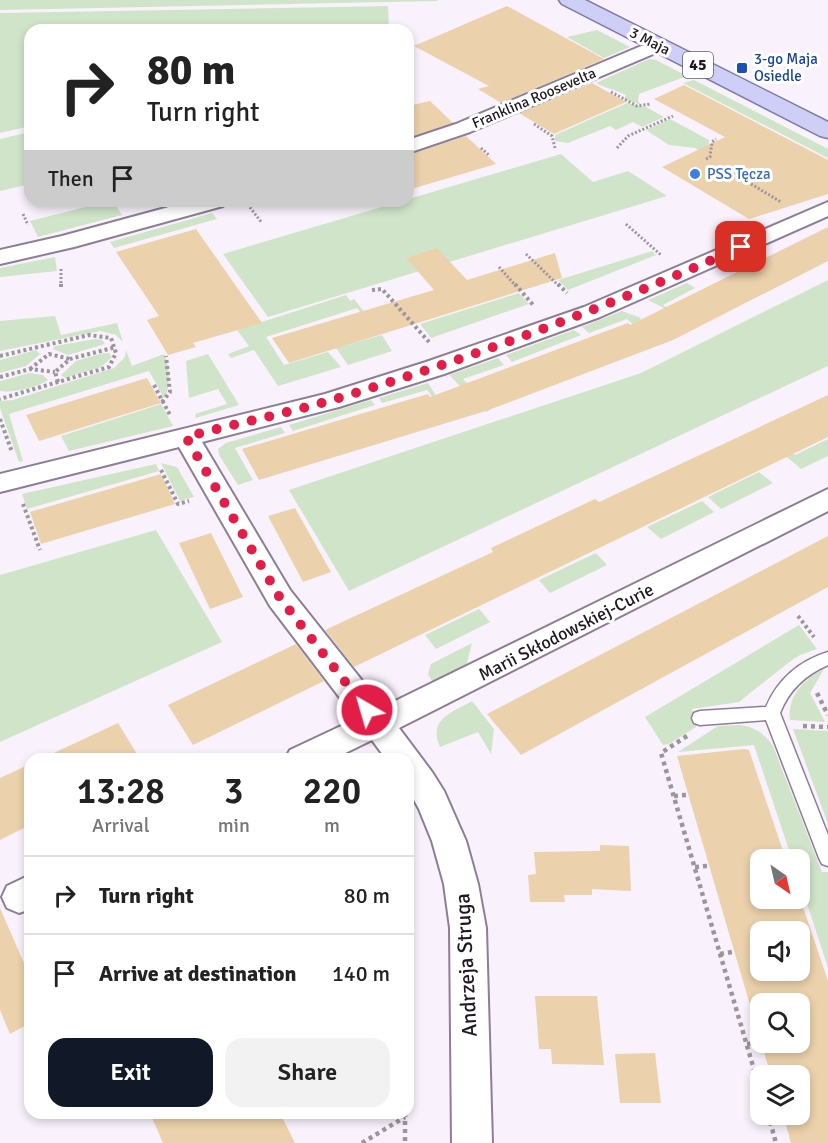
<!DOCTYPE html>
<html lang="en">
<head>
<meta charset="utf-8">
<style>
  :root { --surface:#fff; --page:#f2f2f2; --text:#222; --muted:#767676; --line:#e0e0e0; --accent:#111827 }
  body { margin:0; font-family:Signika,sans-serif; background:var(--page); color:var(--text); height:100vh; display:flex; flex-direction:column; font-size:22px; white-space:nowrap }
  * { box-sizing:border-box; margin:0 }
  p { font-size:20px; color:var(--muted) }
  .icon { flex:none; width:33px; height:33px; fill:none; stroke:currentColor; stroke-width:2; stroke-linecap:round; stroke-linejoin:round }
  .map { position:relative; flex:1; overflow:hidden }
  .panel { position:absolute; left:24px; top:753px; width:390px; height:366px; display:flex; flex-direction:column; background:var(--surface); border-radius:18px; box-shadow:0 3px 9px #0003 }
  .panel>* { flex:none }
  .banner { position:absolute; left:24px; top:24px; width:390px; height:183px; border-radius:18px; box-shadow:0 3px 9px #0003; background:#fff; color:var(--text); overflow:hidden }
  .needle { width:39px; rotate:146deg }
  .tools { position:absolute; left:750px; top:849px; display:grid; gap:12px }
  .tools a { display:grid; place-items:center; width:60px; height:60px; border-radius:12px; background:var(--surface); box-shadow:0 3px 9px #0003; font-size:30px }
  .pin { position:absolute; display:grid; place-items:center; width:51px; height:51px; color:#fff; margin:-26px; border-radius:12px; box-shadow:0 3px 9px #0006 }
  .me { position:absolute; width:66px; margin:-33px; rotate:322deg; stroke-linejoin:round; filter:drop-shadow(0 0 4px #0008) }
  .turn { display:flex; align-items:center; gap:21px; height:126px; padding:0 24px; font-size:27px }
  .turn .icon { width:78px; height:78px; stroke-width:2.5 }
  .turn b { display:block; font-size:42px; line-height:51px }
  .then { display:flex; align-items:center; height:57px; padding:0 24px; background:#0003; gap:12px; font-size:22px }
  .eta { display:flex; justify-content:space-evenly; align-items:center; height:102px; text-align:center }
  .eta b { font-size:36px; font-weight:600; line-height:42px }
  .primary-button { display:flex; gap:12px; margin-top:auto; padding:12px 24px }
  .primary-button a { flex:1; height:69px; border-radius:18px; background:var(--accent); color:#fff; font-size:24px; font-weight:600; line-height:69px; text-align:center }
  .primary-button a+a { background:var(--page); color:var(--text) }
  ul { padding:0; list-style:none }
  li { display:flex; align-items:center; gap:18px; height:78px; padding:0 24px; border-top:2px solid var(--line) }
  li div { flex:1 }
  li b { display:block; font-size:22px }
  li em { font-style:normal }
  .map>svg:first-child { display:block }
  .green { fill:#d0e4c9 }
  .building { fill:#ebd1ac; fill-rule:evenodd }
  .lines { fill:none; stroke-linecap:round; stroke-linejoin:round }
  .lane-casing { stroke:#8e7e94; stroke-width:3 }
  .street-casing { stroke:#8e7e94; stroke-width:4 }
  .primary-casing { stroke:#7d7aa8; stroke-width:3 }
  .path-far2 { stroke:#9c959e; stroke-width:3; stroke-dasharray:2 2; stroke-linecap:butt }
  .path-far1 { stroke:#9c959e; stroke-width:4; stroke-dasharray:3 3; stroke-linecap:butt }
  .path { stroke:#9c959e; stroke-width:4.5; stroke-dasharray:4 4; stroke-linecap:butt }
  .lane { fill:#fff; fill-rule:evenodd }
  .street { fill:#fff; fill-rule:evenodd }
  .primary { fill:#cfcef6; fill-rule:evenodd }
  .route { stroke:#e11d48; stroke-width:10; stroke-dasharray:0 18 }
  .transit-dot { fill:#1a4fb4; stroke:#fff; stroke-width:2 }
  .shop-dot { fill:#3f7fe0; stroke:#fff; stroke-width:2 }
  .labels { text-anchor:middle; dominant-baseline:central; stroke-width:6; stroke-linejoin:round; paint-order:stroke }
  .far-street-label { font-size:15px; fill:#1f1821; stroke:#fff }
  .far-transit-label { font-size:15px; fill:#164399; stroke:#fff; text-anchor:start }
  .far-shop-label { font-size:15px; fill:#366cbe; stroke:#fff; text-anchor:start }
  .shield { fill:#fff; stroke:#625d64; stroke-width:1.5 }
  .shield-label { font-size:16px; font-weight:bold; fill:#1f1821 }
  .street-label { font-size:18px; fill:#1f1821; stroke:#fff }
  .near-street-label { font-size:21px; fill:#1f1821; stroke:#fff }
</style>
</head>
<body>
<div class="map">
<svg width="828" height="1143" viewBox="0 0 828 1143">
  <rect width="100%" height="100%" fill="#f9f2fc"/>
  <g class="green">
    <path d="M0 0H437V1L0 10Z"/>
    <path d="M388 6 389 30H30V126L0 133V13Z"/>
    <path d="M597 30 630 47 604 58 567 37Z"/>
    <path d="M649 59 656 60 687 76 639 94 638 101 641 105 624 99 626 95C616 90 605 88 596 83Z"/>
    <path d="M694 80 828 149V158L683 83Z"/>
    <path d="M627 103 646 107 664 117 642 127 633 122 616 130 610 126 568 143 555 141V135Z"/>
    <path d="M670 119 709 140 708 156 695 148 669 145 646 130Z"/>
    <path d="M30 132V184L0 191V139Z"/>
    <path d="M561 154 593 182 628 171 667 196 268 317 223 254Z"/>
    <path d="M109 201H113L122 215 38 237 30 221Z"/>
    <path d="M212 213 217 219 114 248 110 242Z"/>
    <path d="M652 251 656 255 568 290 558 280Z"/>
    <path d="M55 257 57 271 0 277V268Z"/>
    <path d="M828 280V366L349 591 289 490 641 373Z"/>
    <path d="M687 283 695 288 663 305 695 328 670 311 648 300Z"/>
    <path d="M519 293 529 304 431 338 420 324Z"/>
    <path d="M346 295 350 301 354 299 380 332 378 333 357 308 266 337 284 365 328 352 341 367 278 386 254 350 231 358 228 354 249 346 237 330Z"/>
    <path d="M622 311 641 318 638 324 655 344 627 319 589 333 582 327Z"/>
    <path d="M55 316 61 335 117 323 123 342 116 335 100 331 0 351V321Z"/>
    <path d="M574 330 581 335 512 362 506 355Z"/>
    <path d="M382 335 392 351 348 365 336 348Z"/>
    <path d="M95 339 102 340 105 344 68 355 53 349 55 346Z"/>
    <path d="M36 350 40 354 26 366 0 373V360Z"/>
    <path d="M126 350 132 366 164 354C170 366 171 388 164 398L149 371 9 414 23 461 19 462 0 408V401L13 400 114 368 125 357Z"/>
    <path d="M104 353H109L112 357 101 367 65 378 61 375 76 361Z"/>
    <path d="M208 354 239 405 196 418 195 414 227 404 218 389 189 398 186 361Z"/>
    <path d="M498 358 504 365 463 379 490 410 486 412 449 375Z"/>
    <path d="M30 373 43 375 48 380C37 388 13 393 0 391V381Z"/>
    <path d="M428 383 452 421 450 422 427 390 382 403 379 398Z"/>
    <path d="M371 400 375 405 293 431 289 425Z"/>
    <path d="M161 404 173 426 69 451 61 436Z"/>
    <path d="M281 427 285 433 235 448 253 480 238 485 219 455 218 449 226 443Z"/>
    <path d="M773 437 795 455 828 439V456L801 469 781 452Z"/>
    <path d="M161 463 177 467 194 497 180 501Z"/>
    <path d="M156 464 159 471 27 509 22 494Z"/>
    <path d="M759 472 773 483 721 509 708 497Z"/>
    <path d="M702 501 714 512 661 539 647 527Z"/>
    <path d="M156 530 222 642 0 742V575Z"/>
    <path d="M596 553 607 565 550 593 539 580Z"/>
    <path d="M479 609 490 622 436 649 425 635Z"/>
    <path d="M799 625 817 649 800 655 788 663 739 702 692 709 696 727 669 744 663 745 645 717Z"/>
    <path d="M472 643 465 671 432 681 428 674 431 664Z"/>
    <path d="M824 669 810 693 825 722 790 720C787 696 804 679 824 669Z"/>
    <path d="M472 701 494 729 491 754 478 732 440 747C428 719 451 713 472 701Z"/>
    <path d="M739 725C755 727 764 733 773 746L822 872H828V968L800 882V860L792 859 754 745 678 752 718 726Z"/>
    <path d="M793 729 828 731V824Z"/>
  </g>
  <g class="building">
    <path d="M507 6 604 59 501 103 478 89 489 86 414 46Z"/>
    <path d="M592 83 626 102 554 134 519 113Z"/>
    <path d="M684 85 828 160V194L749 219 662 167 725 137 654 99Z"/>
    <path d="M430 101 453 123 408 138V106Z"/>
    <path d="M466 136 496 164 408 190V155Z"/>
    <path d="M828 227V261L673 340 486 411 259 480 242 449 428 394 430 397 628 323 630 325Z"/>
    <path d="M196 229 262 323 193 343 196 347 168 355 147 320 159 316 116 252Z"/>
    <path d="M437 248 467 280 555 253 562 278 289 363 272 338 434 290 406 258Z"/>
    <path d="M147 378 161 403 39 441 26 415Z"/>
    <path d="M828 395V437L354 667 325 630 493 552 491 548 595 499 599 502Z"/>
    <path d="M161 474 175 504 41 544 30 512Z"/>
    <path d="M295 508 331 572 303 582 268 516Z"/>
    <path d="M211 533 243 597 210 609 179 543Z"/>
    <path d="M828 536V587L521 755 487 714Z"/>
    <path d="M296 644 324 681 193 745 168 705Z"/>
    <path d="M118 723 140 759H41Z"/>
    <path d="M744 749 749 750 786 860H760V898H800L828 981V1143H791L783 1114H800V1076H771L761 1042H800V1004H760V1039L677 756ZM760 932H800V970H760Z"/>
    <path d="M30 764V825L0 840V778Z"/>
    <path d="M600 845 629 846 631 891 592 889V895H564L565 902H530L528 875 536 874 534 852 600 851Z"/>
    <path d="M0 908 30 977V1023L10 1034 0 1010Z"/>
    <path d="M535 996H597L604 1065 552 1064 551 1049H539Z"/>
    <path d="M655 1053 661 1103H620L615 1054Z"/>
    <path d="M150 1113H280L295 1143H163Z"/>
  </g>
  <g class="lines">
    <g class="lane-casing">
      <path id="lane" d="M828 652V665C805 675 789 690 780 713L828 835V866L822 864 819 858 766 720 700 725 694 723 692 718 694 713 700 711 766 707C778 679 799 661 828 652Z"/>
    </g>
    <g class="street-casing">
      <g id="street">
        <path d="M658 39 665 41 667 45 665 49 470 132 408 153V140L456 124Z"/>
        <path d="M191 201H226L223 206 74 247 0 264V250L62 236Z"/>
        <path d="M828 202V216L600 317 444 374 339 407 202 442 290 590 383 707 828 489V511L399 728 432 772 444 791 466 841 478 884 486 928 492 1143H452L450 928 444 884 432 841 419 809 408 789V759H386L372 740 333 759H285L290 750 356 719 270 606 179 447 0 492V474L325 394 426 362 584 307Z"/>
        <path d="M30 875V909L19 913 7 908 2 897 7 886Z"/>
      </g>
    </g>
    <g class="primary-casing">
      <path id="primary" d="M559 0H585L828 122V138L820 136 562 4Z"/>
    </g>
    <g class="path-far2">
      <path d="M611 92 637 106 651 104"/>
      <path d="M534 124 552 136 555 148"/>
      <path d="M481 148 490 156"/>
      <path d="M617 148 628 136 673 116"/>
      <path d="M706 159 710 157 712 142 716 139"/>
      <path d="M751 184 781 202"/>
      <path d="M245 201 262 223"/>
      <path d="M23 214 28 225"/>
      <path d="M626 224 661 255"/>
      <path d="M526 254 559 286"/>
      <path d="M499 267 516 286"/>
      <path d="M61 269V286"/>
    </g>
    <g class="path-far1">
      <path d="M61 284V288"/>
      <path d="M515 284 534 306"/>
      <path d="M558 284 567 293"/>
      <path d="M372 290 382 289 429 342"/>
      <path d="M0 356 89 335 111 338 116 353 109 367 0 399"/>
      <path d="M30 369 49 354 70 359"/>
      <path d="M0 377 30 369 55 372"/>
      <path d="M58 382 55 372 70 359 116 347"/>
      <path d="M154 385 170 415"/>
      <path d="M162 402 170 392 166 356"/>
      <path d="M0 419 12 452"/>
      <path d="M161 470 178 504 189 501"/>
      <path d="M23 504 40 550"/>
      <path d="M798 616 814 637"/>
    </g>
    <g class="path">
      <path d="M817 693 828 715"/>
      <path d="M803 726 828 727"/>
      <path d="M687 736 661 753 760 1090"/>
      <path d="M674 796 686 795"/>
      <path d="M695 867 707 866"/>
      <path d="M408 923 409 887"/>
      <path d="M720 954 732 952"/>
      <path d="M747 1044 759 1042"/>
      <path d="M405 1113V1143"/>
      <path d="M768 1114 776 1143"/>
      <path d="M362 1143 405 1117"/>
    </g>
    <use href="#lane" class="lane"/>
    <use href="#street" class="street"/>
    <use href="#primary" class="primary"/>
  </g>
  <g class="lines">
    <path class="route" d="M367 710 280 598 186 437C234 424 284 414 332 400 472 358 608 307 741 247"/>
  </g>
  <rect class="transit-dot" x="736" y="62" width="12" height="12" rx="3"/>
  <circle class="shop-dot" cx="695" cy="174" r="6"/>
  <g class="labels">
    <g class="far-street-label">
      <text transform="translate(650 41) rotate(27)">3 Maja</text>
      <text transform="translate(534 98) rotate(-23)">Franklina Roosevelta</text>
    </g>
    <g class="far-transit-label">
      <text x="754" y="59">3-go Maja<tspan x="754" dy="17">Osiedle</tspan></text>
    </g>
    <g class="far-shop-label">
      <text x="707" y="174">PSS Tęcza</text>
    </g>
    <rect class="shield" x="683" y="52" width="30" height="26" rx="4.5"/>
    <g class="shield-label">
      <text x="698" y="65">45</text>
    </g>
    <g class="street-label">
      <text transform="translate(566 632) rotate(-27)">Marii Skłodowskiej-Curie</text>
    </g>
    <g class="near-street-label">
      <text transform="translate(466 965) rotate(-93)">Andrzeja Struga</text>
    </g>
  </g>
</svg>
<div class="tools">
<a><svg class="needle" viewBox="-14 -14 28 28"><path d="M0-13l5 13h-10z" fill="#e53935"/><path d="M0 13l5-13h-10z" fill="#767676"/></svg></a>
<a><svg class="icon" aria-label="sound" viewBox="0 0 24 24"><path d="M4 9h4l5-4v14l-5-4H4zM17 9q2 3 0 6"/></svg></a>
<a><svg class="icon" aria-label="search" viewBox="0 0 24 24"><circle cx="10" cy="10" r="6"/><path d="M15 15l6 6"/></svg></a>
<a><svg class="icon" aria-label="layers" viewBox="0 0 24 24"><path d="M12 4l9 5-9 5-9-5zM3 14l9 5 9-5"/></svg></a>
</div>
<div class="pin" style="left:741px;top:247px;background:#d93025"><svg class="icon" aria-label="arrive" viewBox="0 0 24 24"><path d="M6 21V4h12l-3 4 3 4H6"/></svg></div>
<svg class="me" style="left:367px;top:710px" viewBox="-20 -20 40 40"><circle r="17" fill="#e11d48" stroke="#fff" stroke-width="3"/><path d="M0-11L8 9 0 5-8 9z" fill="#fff"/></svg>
<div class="banner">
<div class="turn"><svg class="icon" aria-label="right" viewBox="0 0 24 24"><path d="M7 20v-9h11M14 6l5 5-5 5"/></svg><div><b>80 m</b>Turn right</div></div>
<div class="then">Then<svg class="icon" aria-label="arrive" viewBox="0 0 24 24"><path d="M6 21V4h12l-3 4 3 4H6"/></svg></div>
</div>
<section class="panel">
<div class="eta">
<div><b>13:28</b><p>Arrival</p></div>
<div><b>3</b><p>min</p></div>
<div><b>220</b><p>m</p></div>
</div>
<ul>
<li><svg class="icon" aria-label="right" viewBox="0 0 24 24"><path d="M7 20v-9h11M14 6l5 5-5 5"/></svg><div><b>Turn right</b></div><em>80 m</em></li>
<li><svg class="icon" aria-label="arrive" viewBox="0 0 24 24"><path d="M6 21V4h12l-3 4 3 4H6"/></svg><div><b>Arrive at destination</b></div><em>140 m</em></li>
</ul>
<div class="primary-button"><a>Exit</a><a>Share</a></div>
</section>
</div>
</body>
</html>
